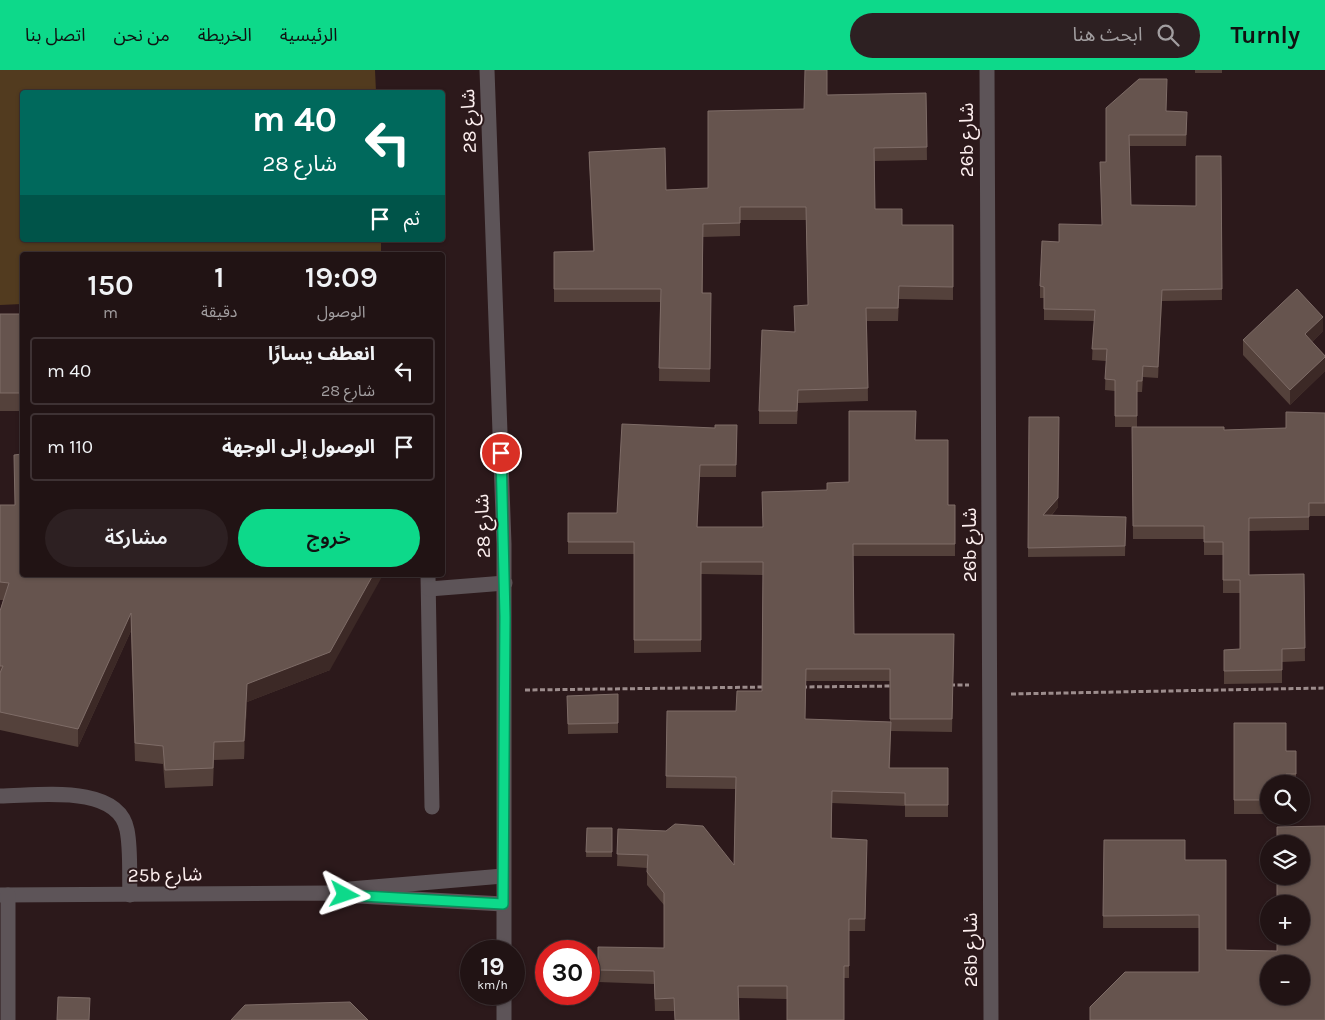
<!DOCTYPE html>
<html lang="ar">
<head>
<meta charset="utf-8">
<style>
  :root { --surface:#211314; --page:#2d2022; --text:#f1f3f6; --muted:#a29ea0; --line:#3e3234; --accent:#0dd98a }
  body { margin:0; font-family:Karla,"Noto Sans Arabic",sans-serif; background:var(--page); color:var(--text); direction:rtl; height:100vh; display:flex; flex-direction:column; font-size:19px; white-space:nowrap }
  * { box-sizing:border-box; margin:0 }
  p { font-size:16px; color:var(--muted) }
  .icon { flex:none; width:28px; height:28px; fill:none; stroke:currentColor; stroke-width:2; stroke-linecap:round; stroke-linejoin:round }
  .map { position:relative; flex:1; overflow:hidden; direction:ltr }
  .drawer { position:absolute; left:20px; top:182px; width:425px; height:325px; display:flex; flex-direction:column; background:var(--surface); border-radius:5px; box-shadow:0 1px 4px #0004,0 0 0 1px var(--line); direction:rtl }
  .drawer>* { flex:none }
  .top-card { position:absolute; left:20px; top:20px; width:425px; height:152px; border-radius:5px; box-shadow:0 1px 4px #0004,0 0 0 1px var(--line); direction:rtl; background:#00695c; color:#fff; overflow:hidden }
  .buttons { position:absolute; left:1260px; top:705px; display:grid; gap:10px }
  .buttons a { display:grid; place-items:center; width:50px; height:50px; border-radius:50%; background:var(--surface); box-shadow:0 1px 4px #0004,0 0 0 1px var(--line); font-size:25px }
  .speed { position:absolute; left:460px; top:870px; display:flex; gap:10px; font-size:25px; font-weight:700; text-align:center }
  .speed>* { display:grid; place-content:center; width:65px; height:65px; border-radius:50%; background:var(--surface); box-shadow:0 1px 4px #0004,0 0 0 1px var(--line); line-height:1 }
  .speed small { font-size:12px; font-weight:400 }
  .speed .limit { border:8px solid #d22; background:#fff; color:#111 }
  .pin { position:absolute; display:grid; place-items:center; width:42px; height:42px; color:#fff; margin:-21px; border:2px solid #fff; border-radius:50%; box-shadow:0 1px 5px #0007 }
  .me { position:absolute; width:55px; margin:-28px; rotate:95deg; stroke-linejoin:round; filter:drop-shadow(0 0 4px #0008) }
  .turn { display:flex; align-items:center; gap:18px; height:105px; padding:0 25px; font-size:22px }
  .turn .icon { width:65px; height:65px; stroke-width:2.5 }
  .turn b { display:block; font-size:35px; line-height:42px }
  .then { display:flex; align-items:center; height:48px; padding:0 25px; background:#0003; gap:10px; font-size:19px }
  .eta { display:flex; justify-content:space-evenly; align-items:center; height:85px; text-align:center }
  .eta b { font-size:30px; font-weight:600; line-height:35px }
  .button { display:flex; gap:10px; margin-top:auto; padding:10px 25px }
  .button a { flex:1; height:58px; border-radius:30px; background:var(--accent); color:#111; font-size:20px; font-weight:600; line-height:58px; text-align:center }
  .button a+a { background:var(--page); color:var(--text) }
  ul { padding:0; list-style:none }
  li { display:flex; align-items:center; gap:15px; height:68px; margin:0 10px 8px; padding:0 15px; border:2px solid var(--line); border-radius:5px }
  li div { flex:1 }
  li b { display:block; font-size:19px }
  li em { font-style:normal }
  header { display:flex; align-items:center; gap:30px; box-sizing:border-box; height:70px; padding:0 25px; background:var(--accent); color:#111 }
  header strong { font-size:24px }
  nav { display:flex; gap:28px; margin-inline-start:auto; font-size:18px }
  .search { width:350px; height:45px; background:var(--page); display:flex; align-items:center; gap:12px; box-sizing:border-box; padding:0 18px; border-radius:28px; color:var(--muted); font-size:19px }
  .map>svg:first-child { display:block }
  .grass { fill:#523b1f }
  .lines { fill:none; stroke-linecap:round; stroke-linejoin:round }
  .path { stroke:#9c8c8c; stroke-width:3; stroke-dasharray:5 2.5; stroke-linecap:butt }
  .minor { stroke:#5d5458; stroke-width:15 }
  .wall { fill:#54413b; fill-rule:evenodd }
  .shaded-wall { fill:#3c2926 }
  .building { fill:#66544e; stroke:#7e6c67; fill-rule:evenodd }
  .route-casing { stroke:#088d5a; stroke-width:12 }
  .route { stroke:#0dd98a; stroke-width:9 }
  .labels { text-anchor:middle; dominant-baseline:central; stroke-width:4; stroke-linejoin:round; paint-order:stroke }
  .street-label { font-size:19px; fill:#fdefef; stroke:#2c191b }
</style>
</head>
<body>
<header>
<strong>Turnly</strong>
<div class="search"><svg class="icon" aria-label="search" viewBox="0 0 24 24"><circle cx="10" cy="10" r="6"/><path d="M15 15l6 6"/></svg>ابحث هنا</div>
<nav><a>الرئيسية</a><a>الخريطة</a><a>من نحن</a><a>اتصل بنا</a></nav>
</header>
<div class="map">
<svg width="1325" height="950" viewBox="0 0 1325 950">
  <rect width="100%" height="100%" fill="#2c191b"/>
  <path class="grass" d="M0 0H375L376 22H22V170H381V185H22V234L0 235Z"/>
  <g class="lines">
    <g class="path">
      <path d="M950 615H969"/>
      <path d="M802 617 894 616"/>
      <path d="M525 620 766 617"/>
      <path d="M1011 624 1325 618"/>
    </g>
    <g class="minor">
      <path d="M487 0 504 474V881"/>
      <path d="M987 0 991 950"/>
      <path d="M428 505 432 737"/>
      <path d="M429 519 505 513"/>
      <path d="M0 726C36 726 118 713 127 760 131 780 129 804 130 825"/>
      <path d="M350 819 503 806"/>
      <path d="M0 825 331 823 359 826 503 834"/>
      <path d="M8 825V950"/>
      <path d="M504 924V950"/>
    </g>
  </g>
  <g class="wall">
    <rect x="1195" y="0" width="27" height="3"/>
    <path d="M1139 9 1166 41 1187 53 1186 76H1129L1131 135 1196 136 1221 86 1222 230 1162 231 1158 308 1143 307 1142 322H1137V357H1115V321L1105 320 1106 291 1092 290 1094 251 1044 250V228H1040V216L1059 172 1102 155 1100 92H1106Z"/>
    <path d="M926 23 927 90 875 91V139L902 155H953V230L899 229 898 251H867L868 331 798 333 797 354H759V341L794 262 808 235 806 150H740V166L703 167V223H711L710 312 659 311 660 232H554V182L593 181 589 82 666 120 708 118 804 39 827 25Z"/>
    <rect x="0" y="244" width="22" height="97"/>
    <path d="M1323 261 1312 272 1325 285V301L1290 335 1243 285V270Z"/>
    <path d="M1325 343V446H1309V460L1249 461V505L1304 504 1305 591 1282 592V613L1224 614V580L1240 579V523H1223V485H1204V469H1133L1132 357 1224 360 1286 358Z"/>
    <path d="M1029 347 1058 437 1052 445 1126 447 1125 486 1028 487Z"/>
    <path d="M737 355 736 407H700L697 457H762L827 420 849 412 915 370 948 435H955V486H853L854 564H954L952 662 891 661 890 698H948V747H905V736L832 733V768L867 782 865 861H849V908H844L787 929 738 928 739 950H675L674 941H655L654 914 598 912V900L664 878V835L647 815V798L617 796 618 759 734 795 735 719 666 718 667 641H736L762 621 763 505 701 504V582L634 583V484H568V443H617L715 358ZM806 611H890V652L805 649Z"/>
    <path d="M0 435H15L330 600 247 632 244 689 214 690 213 716 165 718 163 694 135 691 131 561 78 677 0 660V541L3 530H0Z"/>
    <path d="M567 626 618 653V663L568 664Z"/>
    <path d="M1234 653 1286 681H1296V714H1269V744H1234Z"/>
    <path d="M587 758H612V787H586Z"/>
    <path d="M1104 770 1185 790 1226 880 1277 881 1325 950 1199 902V858H1103Z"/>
  </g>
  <g class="shaded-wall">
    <path d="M1162 220V231L1158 308V297Z"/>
    <path d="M1323 247V261L1305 279V264Z"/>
    <path d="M1325 287V301L1290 335V320Z"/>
    <path d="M1059 357 1058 437 1043 455V445Z"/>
    <path d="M700 395V407L697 469V457Z"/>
    <path d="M373 505H383L330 600 247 632 244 689V671L247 614Z"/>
    <path d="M131 543V561L78 677V659Z"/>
  </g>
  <g class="building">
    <path d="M805 0H827V25L926 23 927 77 874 78 875 139H902V155H953V217L899 216 898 238H866L868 318 798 320 797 341H759L762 260 795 262 794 236 808 235 806 137H740V153L703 154 702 223H711L710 299 659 298 661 219H554V182L594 181 589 82 665 78 666 120 708 118V41L804 39Z"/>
    <path d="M1139 9H1167L1166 41 1187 42 1186 65H1129L1131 135 1196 136V86H1221L1222 219 1162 220 1158 297 1143 296 1142 311H1137V346H1115V310L1105 309 1107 279H1092L1095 240 1044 239V217L1040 216 1042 171 1059 172V154L1102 155 1100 92H1106V38Z"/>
    <path d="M1297 219 1323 247 1305 264 1325 286V287L1290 320 1243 270Z"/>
    <rect x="0" y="244" width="22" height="79"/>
    <path d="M849 341H916L915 370H948V435H955V474H853L854 564H954L952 649H890V599H806L805 649 891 652 889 698H948V735H905V723L832 721 831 768 867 770 865 849H849V896H844V950H787V916H738L739 950H675L674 928 655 929 654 901 598 900V877L664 878V823L647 802 648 785 617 784 618 759 666 761 675 754 703 756 734 795 736 707 666 706 667 641H736L737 621H762L763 492H701V570H634V472H568V443H617L622 354 715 358V355H737L736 395H700L697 457H763L762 422 827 420V413L849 412Z"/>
    <path d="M1286 342 1325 343V433H1309V447L1249 448V505L1304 504 1305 578 1282 579V600L1224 601V580L1240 579V510H1223V472H1204V456H1133L1132 357H1224V360L1286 358Z"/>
    <path d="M1029 347H1059L1058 428 1043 445 1126 447 1125 476 1028 478Z"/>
    <path d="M22 384V505H373L330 582 247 614 244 671 214 672 213 698 165 700 163 676 135 673 131 543 78 659 0 642V603L3 596H0V541L9 513 0 512V435H15L14 385Z"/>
    <path d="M618 624V653L568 654 567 626Z"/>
    <path d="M1234 653H1286V681H1296V704H1286V714H1269V730H1234Z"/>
    <path d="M1325 756V950H1090V937L1125 902H1199V845L1103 846 1104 770H1185V790H1226V880L1277 881V866H1301V834H1277V806H1301V774H1277V757ZM1269 894H1301V926H1269Z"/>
    <path d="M587 758H612V782H586Z"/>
    <path d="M58 927 90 928 89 950H57Z"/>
    <path d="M350 932 368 950H231L245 935Z"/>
  </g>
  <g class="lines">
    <g class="route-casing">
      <path id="route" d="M345 825 503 834 505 547 501 383"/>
    </g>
    <use href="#route" class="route"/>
  </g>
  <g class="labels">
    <g class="street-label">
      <text transform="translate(469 51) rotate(-92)">شارع 28</text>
      <text transform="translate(967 70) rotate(-90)">26b شارع</text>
      <text transform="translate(483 456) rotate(-92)">شارع 28</text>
      <text transform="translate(970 475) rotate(-90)">26b شارع</text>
      <text transform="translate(165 805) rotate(-1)">25b شارع</text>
      <text transform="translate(971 880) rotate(-90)">26b شارع</text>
    </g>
  </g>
</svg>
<div class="buttons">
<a><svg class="icon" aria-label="search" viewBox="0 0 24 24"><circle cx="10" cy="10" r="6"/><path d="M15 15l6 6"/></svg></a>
<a><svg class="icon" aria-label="layers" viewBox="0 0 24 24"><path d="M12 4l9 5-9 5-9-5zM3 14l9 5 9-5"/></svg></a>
<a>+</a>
<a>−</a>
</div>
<div class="speed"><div>19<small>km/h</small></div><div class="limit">30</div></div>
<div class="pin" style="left:501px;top:383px;background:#d93025"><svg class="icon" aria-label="arrive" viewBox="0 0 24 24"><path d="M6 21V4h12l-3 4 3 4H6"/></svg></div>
<svg class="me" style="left:345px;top:825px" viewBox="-20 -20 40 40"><path d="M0-17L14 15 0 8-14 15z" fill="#0dd98a" stroke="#fff" stroke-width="4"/></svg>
<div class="top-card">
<div class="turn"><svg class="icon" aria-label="left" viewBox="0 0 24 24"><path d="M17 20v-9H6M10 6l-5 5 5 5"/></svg><div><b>40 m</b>شارع 28</div></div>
<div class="then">ثم<svg class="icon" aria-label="arrive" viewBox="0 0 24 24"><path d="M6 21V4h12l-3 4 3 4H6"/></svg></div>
</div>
<section class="drawer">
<div class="eta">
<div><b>19:09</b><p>الوصول</p></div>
<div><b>1</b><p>دقيقة</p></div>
<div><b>150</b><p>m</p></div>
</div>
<ul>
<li><svg class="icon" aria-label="left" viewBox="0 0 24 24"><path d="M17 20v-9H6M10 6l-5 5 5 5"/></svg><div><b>انعطف يسارًا</b><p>شارع 28</p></div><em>40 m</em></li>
<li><svg class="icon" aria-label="arrive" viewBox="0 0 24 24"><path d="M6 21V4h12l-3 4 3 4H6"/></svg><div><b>الوصول إلى الوجهة</b></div><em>110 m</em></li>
</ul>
<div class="button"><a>خروج</a><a>مشاركة</a></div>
</section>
</div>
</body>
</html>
